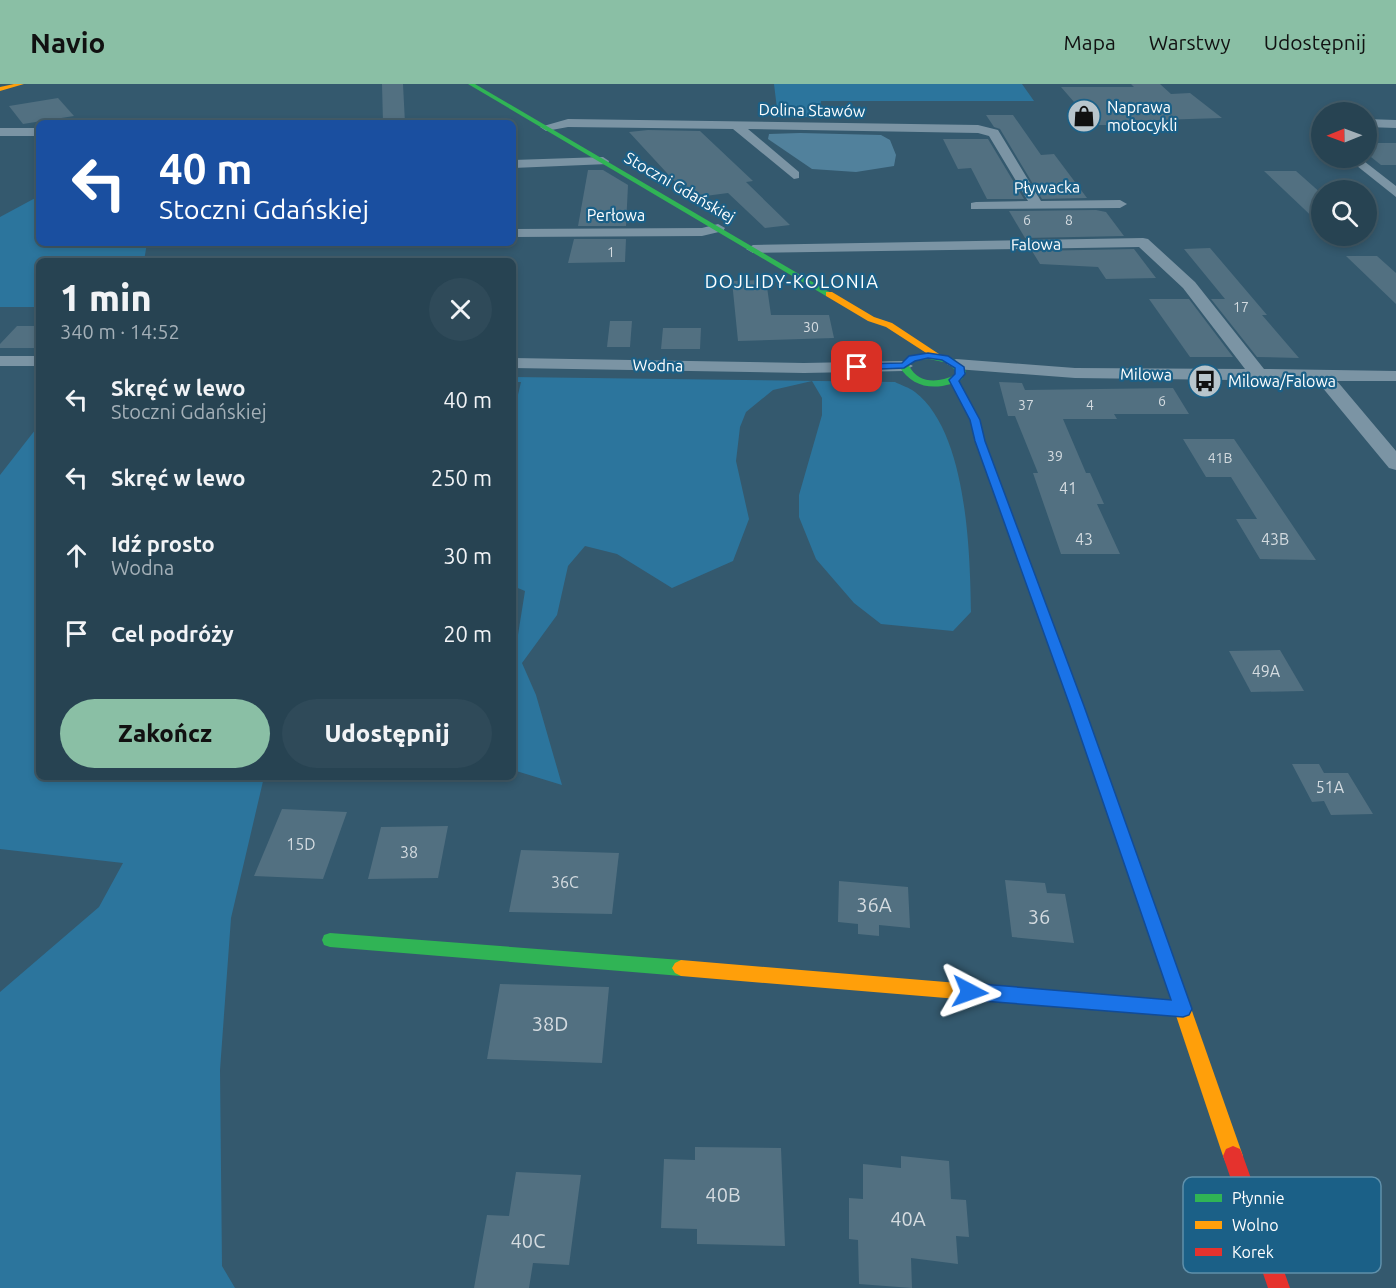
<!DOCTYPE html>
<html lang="pl">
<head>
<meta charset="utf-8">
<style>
  :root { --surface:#274352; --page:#2f4a59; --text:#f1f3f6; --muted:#a4b0b8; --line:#435c69; --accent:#8abfa5 }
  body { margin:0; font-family:Ubuntu,sans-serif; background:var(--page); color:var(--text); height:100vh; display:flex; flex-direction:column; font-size:22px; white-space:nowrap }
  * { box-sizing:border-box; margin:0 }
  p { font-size:20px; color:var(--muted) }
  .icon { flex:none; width:33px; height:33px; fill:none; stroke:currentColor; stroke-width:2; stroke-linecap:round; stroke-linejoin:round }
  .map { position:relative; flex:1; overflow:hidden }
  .sheet { position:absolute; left:36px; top:174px; width:480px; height:522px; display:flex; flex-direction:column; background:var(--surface); border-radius:9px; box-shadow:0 3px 9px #0003,0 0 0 2px var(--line) }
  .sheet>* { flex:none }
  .top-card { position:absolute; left:36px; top:36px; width:480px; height:126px; border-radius:9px; box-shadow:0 3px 9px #0003,0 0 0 2px var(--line); background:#1a4fa0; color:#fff; overflow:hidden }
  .needle { width:39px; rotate:269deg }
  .fabs { position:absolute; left:1311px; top:18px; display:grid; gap:12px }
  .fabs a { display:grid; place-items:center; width:66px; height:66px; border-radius:50%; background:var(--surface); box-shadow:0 3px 9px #0003,0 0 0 2px var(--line); font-size:30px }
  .pin { position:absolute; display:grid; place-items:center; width:51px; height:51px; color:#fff; margin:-26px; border-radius:12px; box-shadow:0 3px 9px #0006 }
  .me { position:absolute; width:66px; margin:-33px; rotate:94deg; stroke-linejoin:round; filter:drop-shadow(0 0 4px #0008) }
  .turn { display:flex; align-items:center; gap:21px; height:126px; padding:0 24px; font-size:27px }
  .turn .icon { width:78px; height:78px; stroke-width:2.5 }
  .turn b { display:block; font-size:42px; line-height:51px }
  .round { display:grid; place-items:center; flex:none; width:63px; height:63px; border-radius:32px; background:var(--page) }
  .summary { display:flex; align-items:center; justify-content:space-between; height:102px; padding:0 24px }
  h1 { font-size:36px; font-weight:800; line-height:45px }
  .button { display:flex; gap:12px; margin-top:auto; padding:12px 24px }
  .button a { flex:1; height:69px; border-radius:36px; background:var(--accent); color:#111; font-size:24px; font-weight:800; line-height:69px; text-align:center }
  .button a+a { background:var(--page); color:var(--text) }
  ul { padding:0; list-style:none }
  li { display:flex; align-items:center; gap:18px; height:78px; padding:0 24px }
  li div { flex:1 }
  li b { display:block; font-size:22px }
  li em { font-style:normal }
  header { display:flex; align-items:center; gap:36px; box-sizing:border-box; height:84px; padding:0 30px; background:var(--accent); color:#111 }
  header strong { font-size:28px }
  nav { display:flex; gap:33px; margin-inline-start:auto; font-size:21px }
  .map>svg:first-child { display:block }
  .green { fill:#2c759d }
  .water { fill:#51819c }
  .building { fill:#527081 }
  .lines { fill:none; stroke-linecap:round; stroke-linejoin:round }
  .street { fill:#7b94a4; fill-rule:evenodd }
  .fast { fill:#30b455; fill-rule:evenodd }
  .slow { fill:#ff9f0a; fill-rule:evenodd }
  .jam { fill:#e5322d; fill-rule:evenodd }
  .route { fill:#1a73e8; stroke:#114b97; stroke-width:1.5 }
  .labels { text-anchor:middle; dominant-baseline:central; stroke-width:4.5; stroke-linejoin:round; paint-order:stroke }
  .far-number-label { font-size:14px; fill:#d4dbe0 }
  .far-poi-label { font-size:16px; fill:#fff; stroke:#1b6087; text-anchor:start }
  .far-street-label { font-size:16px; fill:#fff; stroke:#1b6087 }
  .number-label { font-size:16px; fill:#d4dbe0 }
  .far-neighbourhood-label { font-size:18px; letter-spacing:1.5px; fill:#fff; stroke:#1b6087 }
  .near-number-label { font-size:20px; fill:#d4dbe0 }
  .key { fill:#1b6087; stroke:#5f90ab; stroke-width:1.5 }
  .key-label { font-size:16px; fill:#fff }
</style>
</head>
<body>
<header>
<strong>Navio</strong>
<nav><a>Mapa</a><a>Warstwy</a><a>Udostępnij</a></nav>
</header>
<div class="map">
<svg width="1396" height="1204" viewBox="0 0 1396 1204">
  <rect width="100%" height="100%" fill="#34596e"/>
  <g class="green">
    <path d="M774 0H1022L1034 17H821L819 33H778Z"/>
    <path d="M39 112V159H147L144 177H39V223H0V133Z"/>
    <path d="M513 293 895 298C901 301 910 304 915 308 967 348 970 467 971 528L953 547 881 540 854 519 816 475 799 433V411L822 331V314L812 297 773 306 746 328 740 343 736 377 749 435 733 477 672 504 617 470 585 462 568 482 557 531 522 579 536 611 562 701 513 686V582L525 507 513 502V332L521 298H513Z"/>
    <path d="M39 341V693H264L231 834 220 986 222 1182 235 1204H0V908L99 823 123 779 0 765V391Z"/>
  </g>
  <path class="water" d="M800 49 881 51 890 56 896 71 894 82 856 88 812 85 768 55 769 50Z"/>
  <g class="building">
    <path d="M382 0H403L405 39H383Z"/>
    <path d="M1131 0H1160L1171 10 1190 9 1222 34 1126 37 1130 41H1094L1061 3H1134Z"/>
    <path d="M58 14 74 32 23 40 9 22Z"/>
    <path d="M986 31H1013L1041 71 1054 70 1087 114 1042 115 1000 45 994 43Z"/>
    <path d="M648 46 700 47 753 97 746 98 790 141 765 144 728 109 690 114 629 48Z"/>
    <path d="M943 55H988L1024 115H987L971 84 958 85Z"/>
    <path d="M1366 59H1396V81H1381L1366 69Z"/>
    <path d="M588 86H603L628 101 626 142H578Z"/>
    <path d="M1264 87H1296L1322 110V142Z"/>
    <path d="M1096 126 1106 128 1124 152 1025 154 1009 127Z"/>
    <path d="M574 155H626L625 178 568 179Z"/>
    <path d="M1210 164 1267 231H1262L1299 274 1257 273 1211 215H1225L1184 165Z"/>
    <path d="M1134 165 1156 194 1106 195 1098 183 1040 180 1032 167Z"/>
    <path d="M1346 172H1377L1396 189V220Z"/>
    <path d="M766 196 771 231H829L834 254 738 257 732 197Z"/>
    <path d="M1149 215H1189L1233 273H1190Z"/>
    <path d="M610 237H632L630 263H607Z"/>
    <path d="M17 242H39V264H0V260Z"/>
    <path d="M663 244H701L700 265H661Z"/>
    <path d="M999 298 1022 299 1025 306 1173 304 1189 330H1114L1117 335H1063L1086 389H1090L1104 420H1097L1120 470H1061L1033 389H1038L1015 332H1008Z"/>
    <path d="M1183 355H1234L1316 476 1260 475 1236 435H1257L1231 393H1206Z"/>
    <path d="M1280 566 1304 607 1251 608 1229 567Z"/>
    <path d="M1292 680H1319L1324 689H1348L1373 730 1331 731 1324 717 1312 718Z"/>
    <path d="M282 725 347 728 323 795 254 792Z"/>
    <path d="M448 742 438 794 368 795 381 743Z"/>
    <path d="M521 766 619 769 612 830 509 828Z"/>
    <path d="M1005 796 1045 799 1047 809 1065 810 1074 859 1012 853Z"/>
    <path d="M839 797 908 803 910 844 879 841V852L858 850V840L838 838Z"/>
    <path d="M500 900 609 903 602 979 487 975Z"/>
    <path d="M695 1063 781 1064 785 1162 697 1160V1145L661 1144 664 1075 695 1076Z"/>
    <path d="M901 1072 949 1077 951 1115 966 1116 969 1153 956 1152 958 1180 911 1174 912 1204 859 1200 858 1156 849 1155V1114L863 1115V1080L901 1084Z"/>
    <path d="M516 1088 581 1091 569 1181 533 1179 529 1204H474L487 1131 509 1132Z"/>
  </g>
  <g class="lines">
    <g class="street">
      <path d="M568 35 978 41 998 46 1041 117 1120 116 1127 120 1120 124 971 125V119L976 118 1028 117 989 52 978 49 748 45 799 88V94L794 95 733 45 568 43 546 47 540 43Z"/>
      <path d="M1366 35 1396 36V44L1366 43Z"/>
      <rect x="0" y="44" width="39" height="8"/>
      <path d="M603 73 609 77 608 80 513 84V76Z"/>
      <path d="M1347 74H1360L1396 102V113Z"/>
      <path d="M718 140 725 144 723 147 702 152 513 153V145L702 144Z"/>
      <path d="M1143 154 1148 155 1195 198 1264 285 1396 287V297H1337L1396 367V386L1389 384 1317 297 1075 294 956 285 947 280 956 275 1075 284 1245 285 1183 204 1139 163 753 169 746 165 753 161Z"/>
      <rect x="0" y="272" width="39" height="10"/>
      <path d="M513 274 804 279 904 277 913 282 904 287 804 289 513 284Z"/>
    </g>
    <g class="fast">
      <path d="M468 0H475L833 210 826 212Z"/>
      <path d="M929 269 954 275 966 287 962 295 959 297 980 336 985 357 1092 644 1161 839 1159 844 1153 846 1147 844 1145 839 1078 644 975 357 970 336 951 300C930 306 911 302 899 282L909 272ZM929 275 948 279 956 287 955 291C938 299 919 300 909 282L915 276Z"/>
      <path d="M330 849 681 876 687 879 690 884 687 889 681 892 330 863 324 861 322 856 324 851Z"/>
      <path d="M970 900 1183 917 1189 919 1192 925 1189 931 1183 933 970 916 964 914 961 908 964 902Z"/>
    </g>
    <g class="slow">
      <path d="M14 0H24L0 7V3Z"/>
      <path d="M826 208H832L874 233 892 239 942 272 934 274 886 243 868 237 826 212Z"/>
      <path d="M1153 832 1159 834 1161 839 1243 1072 1240 1079 1233 1082 1226 1079 1223 1072 1145 839 1147 834Z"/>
      <path d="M681 876 970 900 976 902 979 908 976 914 970 916 681 892 675 889 672 884 675 879Z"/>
    </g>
    <path class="jam" d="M1233 1062 1240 1065 1243 1072 1290 1204H1268L1223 1072 1226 1065Z"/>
  </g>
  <path class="route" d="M928 269 948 272 964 283 965 290 959 297 980 336 985 357 1084 622 1192 925 1189 931 1183 933 970 916 963 913 961 908 963 902 970 899 1171 916 1070 622 975 357 970 336 949 296 955 290V284L942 276 928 274 915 277 904 284 857 286 852 283 857 280 902 279 909 272Z"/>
  <defs>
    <g id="shop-disc" transform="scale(1.725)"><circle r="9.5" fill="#b8c5cc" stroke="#1b6087"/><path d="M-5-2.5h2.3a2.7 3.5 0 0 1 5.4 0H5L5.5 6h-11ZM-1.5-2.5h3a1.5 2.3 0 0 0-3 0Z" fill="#111"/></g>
    <g id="bus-disc" transform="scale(1.725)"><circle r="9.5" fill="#b8c5cc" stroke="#1b6087"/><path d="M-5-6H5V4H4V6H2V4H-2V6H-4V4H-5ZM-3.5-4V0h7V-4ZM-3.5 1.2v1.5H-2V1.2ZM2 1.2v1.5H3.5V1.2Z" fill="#111"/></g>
  </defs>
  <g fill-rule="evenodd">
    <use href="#shop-disc" x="1084" y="32"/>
    <use href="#bus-disc" x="1205" y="297"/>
  </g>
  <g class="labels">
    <g class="far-number-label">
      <text x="1027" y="136">6</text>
      <text x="1069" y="136">8</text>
      <text x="611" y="168">1</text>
      <text x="1241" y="223">17</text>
      <text x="811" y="243">30</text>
      <text x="1162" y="317">6</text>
      <text x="1026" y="321">37</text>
      <text x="1090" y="321">4</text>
      <text x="1055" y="372">39</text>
      <text x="1220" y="374">41B</text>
    </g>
    <g class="far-poi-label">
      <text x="1107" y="23">Naprawa<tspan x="1107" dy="18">motocykli</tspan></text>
      <text x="1228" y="297">Milowa/Falowa</text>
    </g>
    <g class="far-street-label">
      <text transform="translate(812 26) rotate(1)">Dolina Stawów</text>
      <text transform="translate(680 103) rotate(30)">Stoczni Gdańskiej</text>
      <text transform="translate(1047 103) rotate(-1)">Pływacka</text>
      <text x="616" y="131">Perłowa</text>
      <text transform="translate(1036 160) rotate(-1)">Falowa</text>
      <text transform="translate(658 281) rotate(1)">Wodna</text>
      <text transform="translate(1146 290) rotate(1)">Milowa</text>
    </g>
    <g class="number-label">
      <text x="1068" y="404">41</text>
      <text x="1084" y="455">43</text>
      <text x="1275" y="455">43B</text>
      <text x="1266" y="587">49A</text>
      <text x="1330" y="703">51A</text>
      <text x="301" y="760">15D</text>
      <text x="409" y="768">38</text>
      <text x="565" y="798">36C</text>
    </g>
    <g class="far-neighbourhood-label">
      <text x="792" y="197">DOJLIDY-KOLONIA</text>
    </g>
    <g class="near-number-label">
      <text x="874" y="820">36A</text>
      <text x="1039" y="832">36</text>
      <text x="550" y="939">38D</text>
      <text x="723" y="1110">40B</text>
      <text x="908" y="1134">40A</text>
      <text x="528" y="1156">40C</text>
    </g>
  </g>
  <rect x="1183" y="1093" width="198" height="96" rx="9" class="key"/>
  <rect x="1195" y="1110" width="27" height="8" fill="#30b455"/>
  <rect x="1195" y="1137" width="27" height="8" fill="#ff9f0a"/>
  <rect x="1195" y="1164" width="27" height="8" fill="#e5322d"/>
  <g class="key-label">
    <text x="1232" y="1120">Płynnie</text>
    <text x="1232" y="1147">Wolno</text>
    <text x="1232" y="1174">Korek</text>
  </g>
</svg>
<div class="fabs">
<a><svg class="needle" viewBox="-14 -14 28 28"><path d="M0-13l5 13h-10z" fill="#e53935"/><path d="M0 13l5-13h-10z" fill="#a4b0b8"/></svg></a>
<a><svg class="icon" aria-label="search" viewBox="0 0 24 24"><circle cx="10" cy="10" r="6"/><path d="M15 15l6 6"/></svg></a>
</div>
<div class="pin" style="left:857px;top:283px;background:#d93025"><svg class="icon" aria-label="arrive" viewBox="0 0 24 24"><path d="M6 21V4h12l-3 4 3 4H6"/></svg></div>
<svg class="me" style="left:970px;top:908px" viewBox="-20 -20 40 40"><path d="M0-17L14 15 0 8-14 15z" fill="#1a73e8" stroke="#fff" stroke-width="4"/></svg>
<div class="top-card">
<div class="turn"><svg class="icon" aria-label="left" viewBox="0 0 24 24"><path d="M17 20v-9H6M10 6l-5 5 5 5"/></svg><div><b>40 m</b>Stoczni Gdańskiej</div></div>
</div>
<section class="sheet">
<div class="summary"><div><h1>1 min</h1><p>340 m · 14:52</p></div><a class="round"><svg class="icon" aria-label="close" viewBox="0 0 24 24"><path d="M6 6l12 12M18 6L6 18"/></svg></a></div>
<ul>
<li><svg class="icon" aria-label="left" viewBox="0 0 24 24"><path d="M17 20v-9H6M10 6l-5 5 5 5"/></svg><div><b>Skręć w lewo</b><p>Stoczni Gdańskiej</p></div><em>40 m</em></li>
<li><svg class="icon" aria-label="left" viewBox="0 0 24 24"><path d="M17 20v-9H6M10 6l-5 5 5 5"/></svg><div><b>Skręć w lewo</b></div><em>250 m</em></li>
<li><svg class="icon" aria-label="ahead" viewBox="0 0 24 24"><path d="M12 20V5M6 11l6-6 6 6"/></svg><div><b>Idź prosto</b><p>Wodna</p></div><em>30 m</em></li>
<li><svg class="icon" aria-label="arrive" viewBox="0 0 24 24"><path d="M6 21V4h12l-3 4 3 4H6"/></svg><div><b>Cel podróży</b></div><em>20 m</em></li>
</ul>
<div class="button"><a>Zakończ</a><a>Udostępnij</a></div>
</section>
</div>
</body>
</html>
